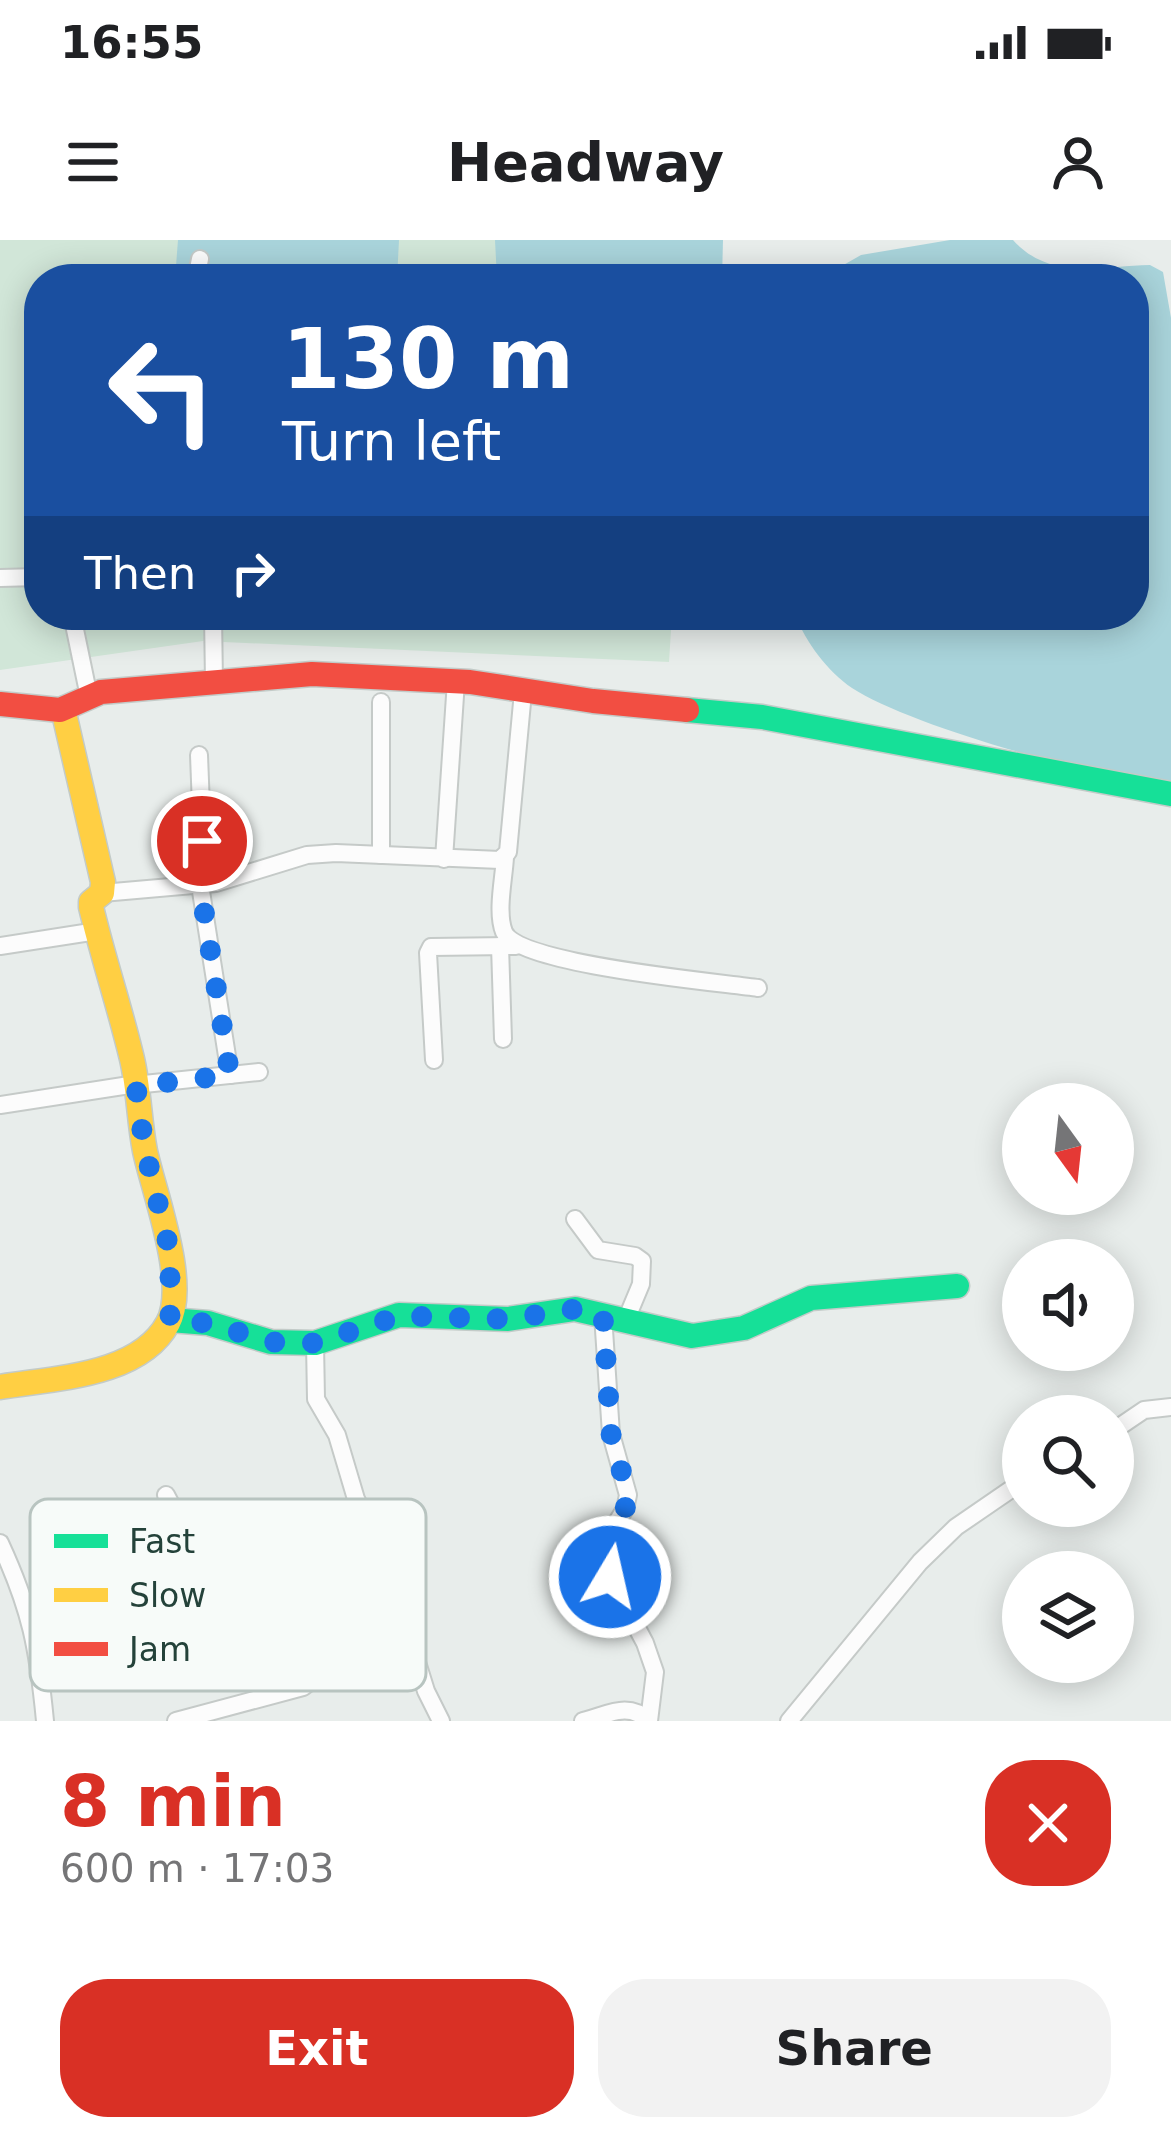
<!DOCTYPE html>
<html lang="en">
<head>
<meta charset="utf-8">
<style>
  :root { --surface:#fff; --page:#f2f2f2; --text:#202124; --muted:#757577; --accent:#d93025 }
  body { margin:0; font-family:"DejaVu Sans",sans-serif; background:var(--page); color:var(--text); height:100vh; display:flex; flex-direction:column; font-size:45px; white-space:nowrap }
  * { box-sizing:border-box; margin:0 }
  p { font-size:39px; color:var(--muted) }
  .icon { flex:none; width:66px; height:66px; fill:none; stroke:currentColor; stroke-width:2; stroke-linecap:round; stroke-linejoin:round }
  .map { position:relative; height:1481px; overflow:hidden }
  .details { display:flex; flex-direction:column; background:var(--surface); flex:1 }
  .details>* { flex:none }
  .top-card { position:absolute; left:24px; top:24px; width:1125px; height:366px; border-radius:48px; box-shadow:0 6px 30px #0003; background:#1a4fa0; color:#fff; overflow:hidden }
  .needle { width:78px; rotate:165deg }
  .fabs { position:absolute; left:1002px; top:843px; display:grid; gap:24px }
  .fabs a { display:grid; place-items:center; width:132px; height:132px; border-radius:50%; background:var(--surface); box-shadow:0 6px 30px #0003; font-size:60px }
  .pin { position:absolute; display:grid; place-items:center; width:102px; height:102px; color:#fff; margin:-51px; border:6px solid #fff; border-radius:50%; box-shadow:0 3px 12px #0007 }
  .me { position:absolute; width:132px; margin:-66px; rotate:9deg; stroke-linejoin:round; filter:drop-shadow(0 0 9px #0008) }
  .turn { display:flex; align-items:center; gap:42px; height:252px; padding:0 60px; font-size:54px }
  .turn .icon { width:156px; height:156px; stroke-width:2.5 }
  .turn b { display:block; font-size:84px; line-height:102px }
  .then { display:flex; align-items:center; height:114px; padding:0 60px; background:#0003; gap:24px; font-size:45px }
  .round { display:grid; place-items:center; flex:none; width:126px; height:126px; border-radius:48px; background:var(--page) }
  .head { display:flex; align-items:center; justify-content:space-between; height:204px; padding:0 60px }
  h1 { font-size:72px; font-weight:800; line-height:90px; color:var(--accent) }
  .action { display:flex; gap:24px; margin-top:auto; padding:24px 60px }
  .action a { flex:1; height:138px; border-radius:48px; background:var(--accent); color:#fff; font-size:48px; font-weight:800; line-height:138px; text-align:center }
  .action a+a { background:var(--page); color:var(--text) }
  .status { display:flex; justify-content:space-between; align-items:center; height:84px; padding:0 60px; background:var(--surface); direction:ltr }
  .status svg { height:33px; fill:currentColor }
  header { display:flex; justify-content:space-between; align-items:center; height:156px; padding:0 60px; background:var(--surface); font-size:54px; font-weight:800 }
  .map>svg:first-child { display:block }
  .green { fill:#d1e6d8 }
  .water { fill:#a9d4db }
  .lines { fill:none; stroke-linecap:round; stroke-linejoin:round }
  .street-casing { stroke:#c5cac8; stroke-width:20 }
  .fast-casing { stroke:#c3cbc8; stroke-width:27 }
  .slow-casing { stroke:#c3cbc8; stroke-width:27 }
  .jam-casing { stroke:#c3cbc8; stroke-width:27 }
  .street { stroke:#fcfcfc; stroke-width:16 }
  .fast { stroke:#16e098; stroke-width:24 }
  .slow { stroke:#ffcf43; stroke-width:24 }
  .jam { stroke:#f24e42; stroke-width:24 }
  .route { stroke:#1a73e8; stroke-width:21; stroke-dasharray:0 37.8 }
  .key { fill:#f7fbf9; stroke:#b8c4c0; stroke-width:3 }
  .key-label { font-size:33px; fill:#24423a }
</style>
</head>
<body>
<div class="status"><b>16:55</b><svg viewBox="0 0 49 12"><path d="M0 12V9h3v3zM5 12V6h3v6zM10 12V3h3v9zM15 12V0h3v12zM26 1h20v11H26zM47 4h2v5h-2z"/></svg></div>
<header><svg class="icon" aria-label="menu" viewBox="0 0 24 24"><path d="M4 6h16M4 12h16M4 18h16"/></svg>Headway<svg class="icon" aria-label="person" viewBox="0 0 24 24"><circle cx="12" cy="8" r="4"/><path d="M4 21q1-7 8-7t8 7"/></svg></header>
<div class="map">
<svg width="1171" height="1481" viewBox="0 0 1171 1481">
  <rect width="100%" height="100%" fill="#e8edeb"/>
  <path class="green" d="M0 0H674L676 39H39V375H672L669 422 203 401 0 430Z"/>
  <g class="water">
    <path d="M178 0H399L397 39H175Z"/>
    <path d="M495 0H723L722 39H497Z"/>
    <path d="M950 0H1013C1050 41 1099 26 1150 25L1163 32 1171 78V543C1101 540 910 486 852 448 827 431 806 402 795 375H1134V39H819L861 15Z"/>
  </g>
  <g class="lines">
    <g class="street-casing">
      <g id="street">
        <path d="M196 39 200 19"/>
        <path d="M0 338 39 337"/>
        <path d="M72 375 89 457"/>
        <path d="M213 375 214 442"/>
        <path d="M199 515 204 645"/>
        <path d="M381 615V462"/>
        <path d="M505 617C504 638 496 672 504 692 519 725 717 742 758 748"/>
        <path d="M444 619 456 441"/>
        <path d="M200 645 230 835"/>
        <path d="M102 653 216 643 307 615 336 613 500 620 508 612 523 452"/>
        <path d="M0 706 97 691"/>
        <path d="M500 706 503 799"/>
        <path d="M434 820 428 713 431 707 516 706"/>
        <path d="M144 844 259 832"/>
        <path d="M0 865 136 844"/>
        <path d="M575 979 598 1010 635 1016 642 1021 641 1044 626 1080"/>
        <path d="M603 1075 611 1194 628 1255 625 1269 612 1290 610 1337 645 1403 655 1432 649 1481"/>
        <path d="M315 1103 316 1159 337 1195 356 1259 373 1292 377 1331 405 1384 426 1451 441 1481"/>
        <path d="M1113 1191 1144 1170 1171 1167"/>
        <path d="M0 1303C31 1370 38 1408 45 1481"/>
        <path d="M37 1407C61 1399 86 1389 112 1384 144 1377 205 1382 208 1335L166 1255"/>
        <path d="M176 1481 303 1447 311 1441 312 1430 299 1358 307 1321 320 1315 375 1321"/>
        <path d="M583 1481C608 1475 628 1461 649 1481"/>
        <path d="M789 1481 920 1322 956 1287 1023 1241"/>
      </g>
    </g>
    <g class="fast-casing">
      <g id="fast">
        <path d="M687 470 762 477 1171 554"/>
        <path d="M170 1080 208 1083 271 1102 315 1103 399 1075 508 1079 575 1069 692 1096 744 1088 811 1058 957 1046"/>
      </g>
    </g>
    <g class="slow-casing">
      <path id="slow" d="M0 1147C52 1138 139 1137 168 1083 189 1044 154 953 145 911 139 881 139 849 132 819 120 768 103 718 91 667V662L102 653 103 642 63 469"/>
    </g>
    <g class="jam-casing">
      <path id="jam" d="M0 464 60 470 101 452 312 434 470 442 593 461 687 470"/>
    </g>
    <use href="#street" class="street"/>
    <use href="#fast" class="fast"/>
    <use href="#slow" class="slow"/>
    <use href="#jam" class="jam"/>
  </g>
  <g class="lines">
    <path class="route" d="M202 601 204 644 200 645 230 835 136 846 144 905 170 1012V1081L208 1083 271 1102 315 1103 399 1076 508 1079 575 1069 603 1075 611 1194 628 1255 625 1269 612 1290 610 1337"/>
  </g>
  <rect x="30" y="1259" width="396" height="192" rx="18" class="key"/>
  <rect x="54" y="1294" width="54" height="14" fill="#16e098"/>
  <rect x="54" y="1348" width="54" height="14" fill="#ffcf43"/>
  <rect x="54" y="1402" width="54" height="14" fill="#f24e42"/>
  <g class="key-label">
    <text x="129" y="1313">Fast</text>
    <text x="129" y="1367">Slow</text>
    <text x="129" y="1421">Jam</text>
  </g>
</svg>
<div class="fabs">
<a><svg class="needle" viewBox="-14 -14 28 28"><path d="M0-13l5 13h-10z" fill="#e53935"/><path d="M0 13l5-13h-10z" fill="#757577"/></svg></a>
<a><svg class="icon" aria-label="sound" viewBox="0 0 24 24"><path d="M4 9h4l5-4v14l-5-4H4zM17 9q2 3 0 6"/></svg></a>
<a><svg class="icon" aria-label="search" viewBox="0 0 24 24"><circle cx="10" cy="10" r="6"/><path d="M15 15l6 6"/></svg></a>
<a><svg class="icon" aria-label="layers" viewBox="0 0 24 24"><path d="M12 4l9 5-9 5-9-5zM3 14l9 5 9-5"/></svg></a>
</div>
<div class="pin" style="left:202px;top:601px;background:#d93025"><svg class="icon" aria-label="arrive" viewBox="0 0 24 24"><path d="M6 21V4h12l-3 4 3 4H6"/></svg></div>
<svg class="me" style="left:610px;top:1337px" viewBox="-20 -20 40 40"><circle r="17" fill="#1a73e8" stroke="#fff" stroke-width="3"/><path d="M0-11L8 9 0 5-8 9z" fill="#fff"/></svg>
<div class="top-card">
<div class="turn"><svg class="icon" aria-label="left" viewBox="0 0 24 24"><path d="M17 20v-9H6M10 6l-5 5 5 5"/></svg><div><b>130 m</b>Turn left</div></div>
<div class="then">Then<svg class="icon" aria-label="right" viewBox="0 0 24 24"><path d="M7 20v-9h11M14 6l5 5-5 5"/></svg></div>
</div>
</div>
<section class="details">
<div class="head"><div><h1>8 min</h1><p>600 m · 17:03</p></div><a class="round" style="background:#d93025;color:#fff"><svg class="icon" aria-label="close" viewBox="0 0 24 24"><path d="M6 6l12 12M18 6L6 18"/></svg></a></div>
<div class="action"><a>Exit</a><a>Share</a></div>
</section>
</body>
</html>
